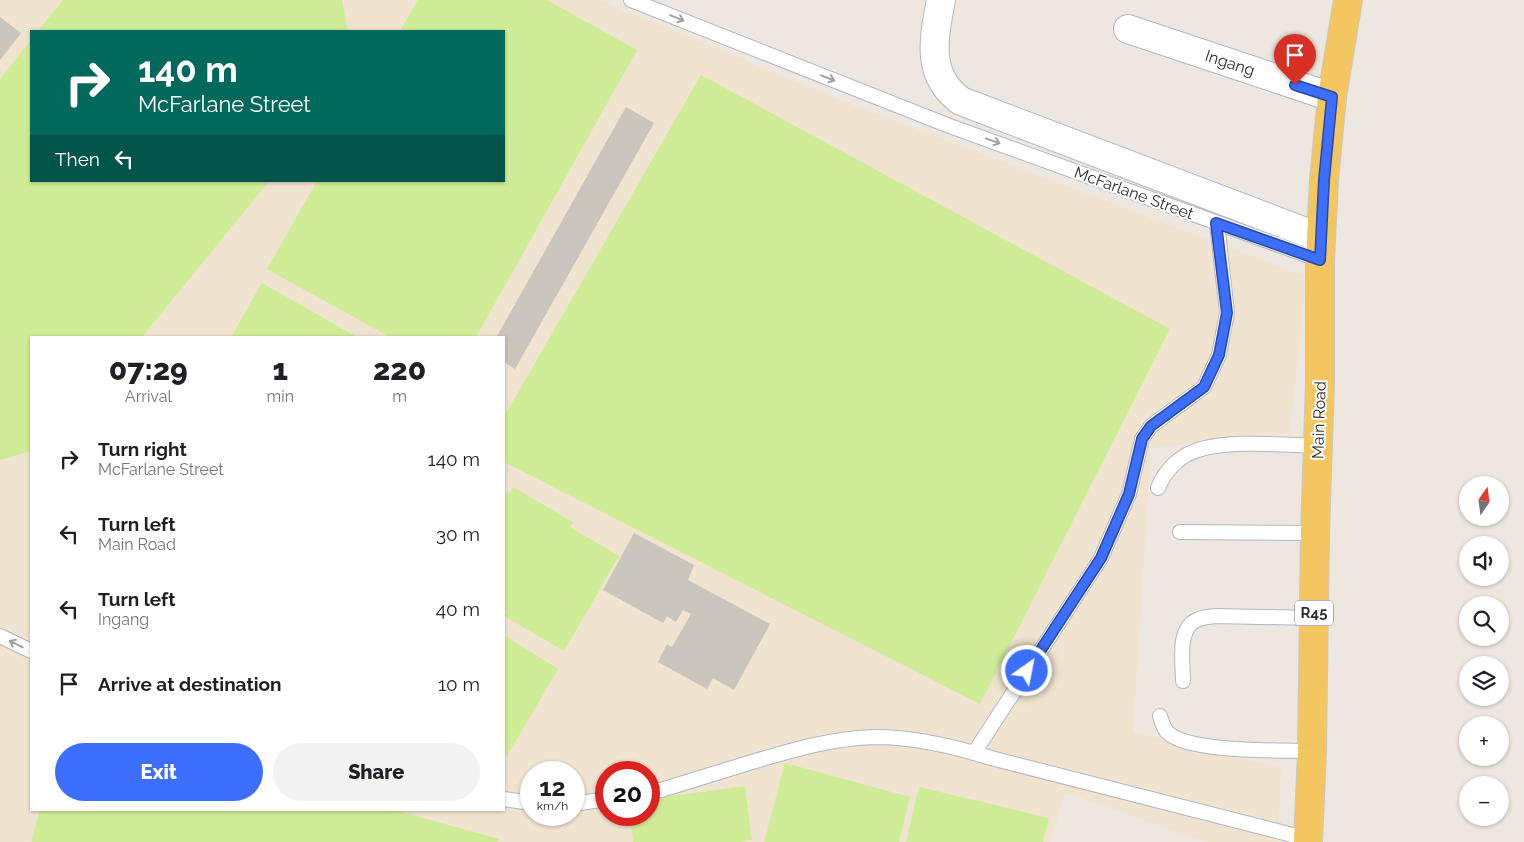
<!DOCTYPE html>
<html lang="en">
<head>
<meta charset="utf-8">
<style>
  :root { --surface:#fff; --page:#f2f2f2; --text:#202124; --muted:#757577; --accent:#3d6ffe }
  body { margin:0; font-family:Raleway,sans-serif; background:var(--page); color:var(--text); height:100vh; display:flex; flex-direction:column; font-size:19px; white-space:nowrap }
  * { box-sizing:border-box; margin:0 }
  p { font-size:16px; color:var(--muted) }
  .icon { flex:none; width:28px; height:28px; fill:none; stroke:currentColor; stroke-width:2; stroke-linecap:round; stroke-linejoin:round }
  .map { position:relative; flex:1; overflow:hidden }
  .drawer { position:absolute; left:30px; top:336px; width:475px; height:475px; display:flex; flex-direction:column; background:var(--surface); border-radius:0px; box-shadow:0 1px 4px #0004 }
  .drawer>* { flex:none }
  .top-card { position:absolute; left:30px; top:30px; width:475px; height:152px; border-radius:0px; box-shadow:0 1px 4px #0004; background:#00695c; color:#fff; overflow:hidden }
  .needle { width:32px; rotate:14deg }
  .fabs { position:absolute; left:1459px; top:476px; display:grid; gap:10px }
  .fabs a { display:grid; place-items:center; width:50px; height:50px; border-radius:50%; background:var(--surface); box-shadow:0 1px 4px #0004; font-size:25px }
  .speed { position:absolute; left:520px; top:761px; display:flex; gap:10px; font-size:25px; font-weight:700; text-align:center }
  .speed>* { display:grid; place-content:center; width:65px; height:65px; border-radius:50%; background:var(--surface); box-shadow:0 1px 4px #0004; line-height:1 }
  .speed small { font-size:12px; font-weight:400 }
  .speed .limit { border:8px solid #d22; background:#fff; color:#111 }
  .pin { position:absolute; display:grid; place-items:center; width:42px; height:42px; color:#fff; margin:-51px -21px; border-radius:50% 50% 50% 0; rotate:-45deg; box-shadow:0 0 5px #0007 }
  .pin .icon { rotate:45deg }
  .me { position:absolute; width:55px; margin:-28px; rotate:33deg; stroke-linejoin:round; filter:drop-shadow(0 0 4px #0008) }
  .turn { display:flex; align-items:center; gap:18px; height:105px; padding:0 25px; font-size:22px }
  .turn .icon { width:65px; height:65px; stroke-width:2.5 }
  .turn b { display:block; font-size:35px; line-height:42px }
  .then { display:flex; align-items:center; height:48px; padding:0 25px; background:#0003; gap:10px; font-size:19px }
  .eta { display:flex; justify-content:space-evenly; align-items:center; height:85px; text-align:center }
  .eta b { font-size:30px; font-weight:800; line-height:35px }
  .action { display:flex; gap:10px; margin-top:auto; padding:10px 25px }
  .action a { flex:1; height:58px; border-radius:30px; background:var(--accent); color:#fff; font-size:20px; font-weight:800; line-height:58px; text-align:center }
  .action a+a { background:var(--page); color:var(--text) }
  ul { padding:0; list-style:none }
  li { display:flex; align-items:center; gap:15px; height:75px; padding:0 25px }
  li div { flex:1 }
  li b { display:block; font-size:19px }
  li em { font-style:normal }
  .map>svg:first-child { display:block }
  .education { fill:#f0e3cf; fill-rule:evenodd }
  .pitch { fill:#cfed97 }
  .building { fill:#cac5bd }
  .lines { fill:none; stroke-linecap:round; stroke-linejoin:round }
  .lane-casing { stroke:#b3b7c0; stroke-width:16 }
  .street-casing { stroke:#b3b7c0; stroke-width:30 }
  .primary-casing { stroke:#c8c8c8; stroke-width:30 }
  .lane { stroke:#fff; stroke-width:14 }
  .street { stroke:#fff; stroke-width:28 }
  .primary { stroke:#f4c65f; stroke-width:28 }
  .oneway { stroke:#a0a0a0 }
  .route-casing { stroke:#2848a5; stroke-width:12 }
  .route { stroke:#3d6ffe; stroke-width:9 }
  .labels { text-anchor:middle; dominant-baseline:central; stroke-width:4; stroke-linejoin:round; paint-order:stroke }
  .shield { fill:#fff; stroke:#6c6c6c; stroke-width:1 }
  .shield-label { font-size:15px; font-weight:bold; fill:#2d2d2d }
  .street-label { font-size:16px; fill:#2d2d2d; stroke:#fff }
</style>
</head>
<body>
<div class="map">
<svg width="1524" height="842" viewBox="0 0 1524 842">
  <rect width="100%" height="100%" fill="#eee7df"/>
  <path class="education" d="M0 0H598L852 105 1306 277 1290 432 1151 448 1133 733 1281 768 1278 842H1206L1065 792 1050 842H0ZM31 31H504V181H31ZM31 338H504V810H31ZM531 772H574V815H531ZM606 772H649V815H606Z"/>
  <g class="pitch">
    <path d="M63 0H342L348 31H38Z"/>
    <path d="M418 0H547L637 50 476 337H390L267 269 317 181H504V31H400Z"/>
    <path d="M31 40V181H269L142 337 31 338V451L0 460V79Z"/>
    <path d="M701 75 1170 329 980 704 504 462V417Z"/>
    <path d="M262 283 357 337H231Z"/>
    <path d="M513 487 573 522 570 527 619 556 564 651 504 616 507 611 504 609V491L509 494Z"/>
    <path d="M504 635 558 669 504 761Z"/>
    <path d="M785 763 910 797 899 842H764Z"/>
    <path d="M745 786 752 840 739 842H633L630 815H649V799Z"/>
    <path d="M919 787 1049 818 1043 842H906Z"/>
    <path d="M40 810H394L499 839 498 842H31Z"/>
  </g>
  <g class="building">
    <path d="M0 17 21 33 0 60Z"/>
    <path d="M626 107 654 123 515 369 504 362V338H496Z"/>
    <path d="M634 533 694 565 688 580 770 624 734 690 713 678 707 689 658 662 667 644 672 647 691 614 683 610 676 622 667 616 663 623 603 590Z"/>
  </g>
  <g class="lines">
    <g class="lane-casing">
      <g id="lane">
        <path d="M631 0 947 125 1320 260"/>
        <path d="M1158 488C1164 472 1178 457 1195 451 1228 439 1283 445 1318 446"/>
        <path d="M1180 532 1315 533"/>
        <path d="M0 636 31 651"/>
        <path d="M1183 681C1183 662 1176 627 1199 619 1204 617 1210 617 1215 616L1314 618"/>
        <path d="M1160 716C1162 722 1163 728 1168 733 1191 753 1280 750 1312 751"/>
        <path d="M974 753 1101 558 1129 494 1142 439 1151 426 1204 387 1219 355 1227 313 1217 223"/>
        <path d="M649 792 661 790C691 781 722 771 752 762 792 750 833 738 875 737 914 737 953 746 991 758L1308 839"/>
        <path d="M504 799 531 803"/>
        <path d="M574 804 606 799"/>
      </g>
    </g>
    <g class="street-casing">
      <g id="street">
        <path d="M941 0C934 38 925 75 961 101L1321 238"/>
        <path d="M1128 29 1332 97"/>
      </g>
    </g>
    <g class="primary-casing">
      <path id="primary" d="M1308 842 1312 751 1315 533 1320 383V260L1324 180 1332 97 1348 0"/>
    </g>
    <use href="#lane" class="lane"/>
    <use href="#street" class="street"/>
    <use href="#primary" class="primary"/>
  </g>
  <defs><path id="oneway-shaft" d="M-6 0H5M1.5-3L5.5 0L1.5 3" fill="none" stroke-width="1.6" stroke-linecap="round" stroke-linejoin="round" transform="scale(1.25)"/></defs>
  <g class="oneway">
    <use href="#oneway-shaft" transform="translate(677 18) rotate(22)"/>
    <use href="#oneway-shaft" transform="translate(828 78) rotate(21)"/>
    <use href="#oneway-shaft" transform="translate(993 141) rotate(20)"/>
    <use href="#oneway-shaft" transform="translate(16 644) rotate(-153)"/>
  </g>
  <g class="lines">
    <g class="route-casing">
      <path id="route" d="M1027 671 1101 558 1129 494 1142 439 1151 426 1204 387 1219 355 1227 313 1216 223 1320 260 1324 180 1332 97 1295 85"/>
    </g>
    <use href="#route" class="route"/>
  </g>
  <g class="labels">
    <rect class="shield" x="1295" y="600.5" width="38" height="25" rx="4"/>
    <g class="shield-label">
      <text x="1314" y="613">R45</text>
    </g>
    <g class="street-label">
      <text transform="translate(1230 63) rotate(18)">Ingang</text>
      <text transform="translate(1134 193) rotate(20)">McFarlane Street</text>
      <text transform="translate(1319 420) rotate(-88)">Main Road</text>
    </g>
  </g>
</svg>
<div class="fabs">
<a><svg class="needle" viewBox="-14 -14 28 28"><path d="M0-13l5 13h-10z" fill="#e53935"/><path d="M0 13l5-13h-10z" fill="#757577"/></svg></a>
<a><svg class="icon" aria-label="sound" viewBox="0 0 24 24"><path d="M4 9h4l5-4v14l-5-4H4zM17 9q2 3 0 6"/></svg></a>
<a><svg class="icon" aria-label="search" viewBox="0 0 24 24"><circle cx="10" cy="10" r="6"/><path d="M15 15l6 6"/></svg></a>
<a><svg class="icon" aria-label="layers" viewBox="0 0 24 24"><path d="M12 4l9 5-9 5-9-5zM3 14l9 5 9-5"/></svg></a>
<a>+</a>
<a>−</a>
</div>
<div class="speed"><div>12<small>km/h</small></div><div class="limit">20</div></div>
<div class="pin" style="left:1295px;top:85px;background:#d93025"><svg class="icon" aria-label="arrive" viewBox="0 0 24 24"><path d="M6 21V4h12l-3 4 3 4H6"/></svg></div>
<svg class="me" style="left:1027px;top:671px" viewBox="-20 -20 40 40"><circle r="17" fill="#3d6ffe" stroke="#fff" stroke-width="3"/><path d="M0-11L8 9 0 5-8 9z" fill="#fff"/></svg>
<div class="top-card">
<div class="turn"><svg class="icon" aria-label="right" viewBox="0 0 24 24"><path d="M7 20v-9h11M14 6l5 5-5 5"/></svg><div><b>140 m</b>McFarlane Street</div></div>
<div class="then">Then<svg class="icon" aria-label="left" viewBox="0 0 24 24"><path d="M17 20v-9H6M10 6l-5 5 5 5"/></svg></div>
</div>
<section class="drawer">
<div class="eta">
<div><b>07:29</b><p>Arrival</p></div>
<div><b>1</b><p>min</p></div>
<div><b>220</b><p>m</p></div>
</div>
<ul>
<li><svg class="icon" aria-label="right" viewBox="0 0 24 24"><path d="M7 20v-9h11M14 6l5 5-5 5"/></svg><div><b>Turn right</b><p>McFarlane Street</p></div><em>140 m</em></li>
<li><svg class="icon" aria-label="left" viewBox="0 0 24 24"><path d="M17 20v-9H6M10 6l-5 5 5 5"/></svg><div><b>Turn left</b><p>Main Road</p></div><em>30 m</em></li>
<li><svg class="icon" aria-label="left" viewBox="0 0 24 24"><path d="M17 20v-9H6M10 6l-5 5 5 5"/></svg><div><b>Turn left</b><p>Ingang</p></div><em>40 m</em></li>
<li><svg class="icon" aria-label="arrive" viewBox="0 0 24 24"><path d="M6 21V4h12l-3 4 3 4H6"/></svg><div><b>Arrive at destination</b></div><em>10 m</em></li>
</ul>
<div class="action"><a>Exit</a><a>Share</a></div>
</section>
</div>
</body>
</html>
